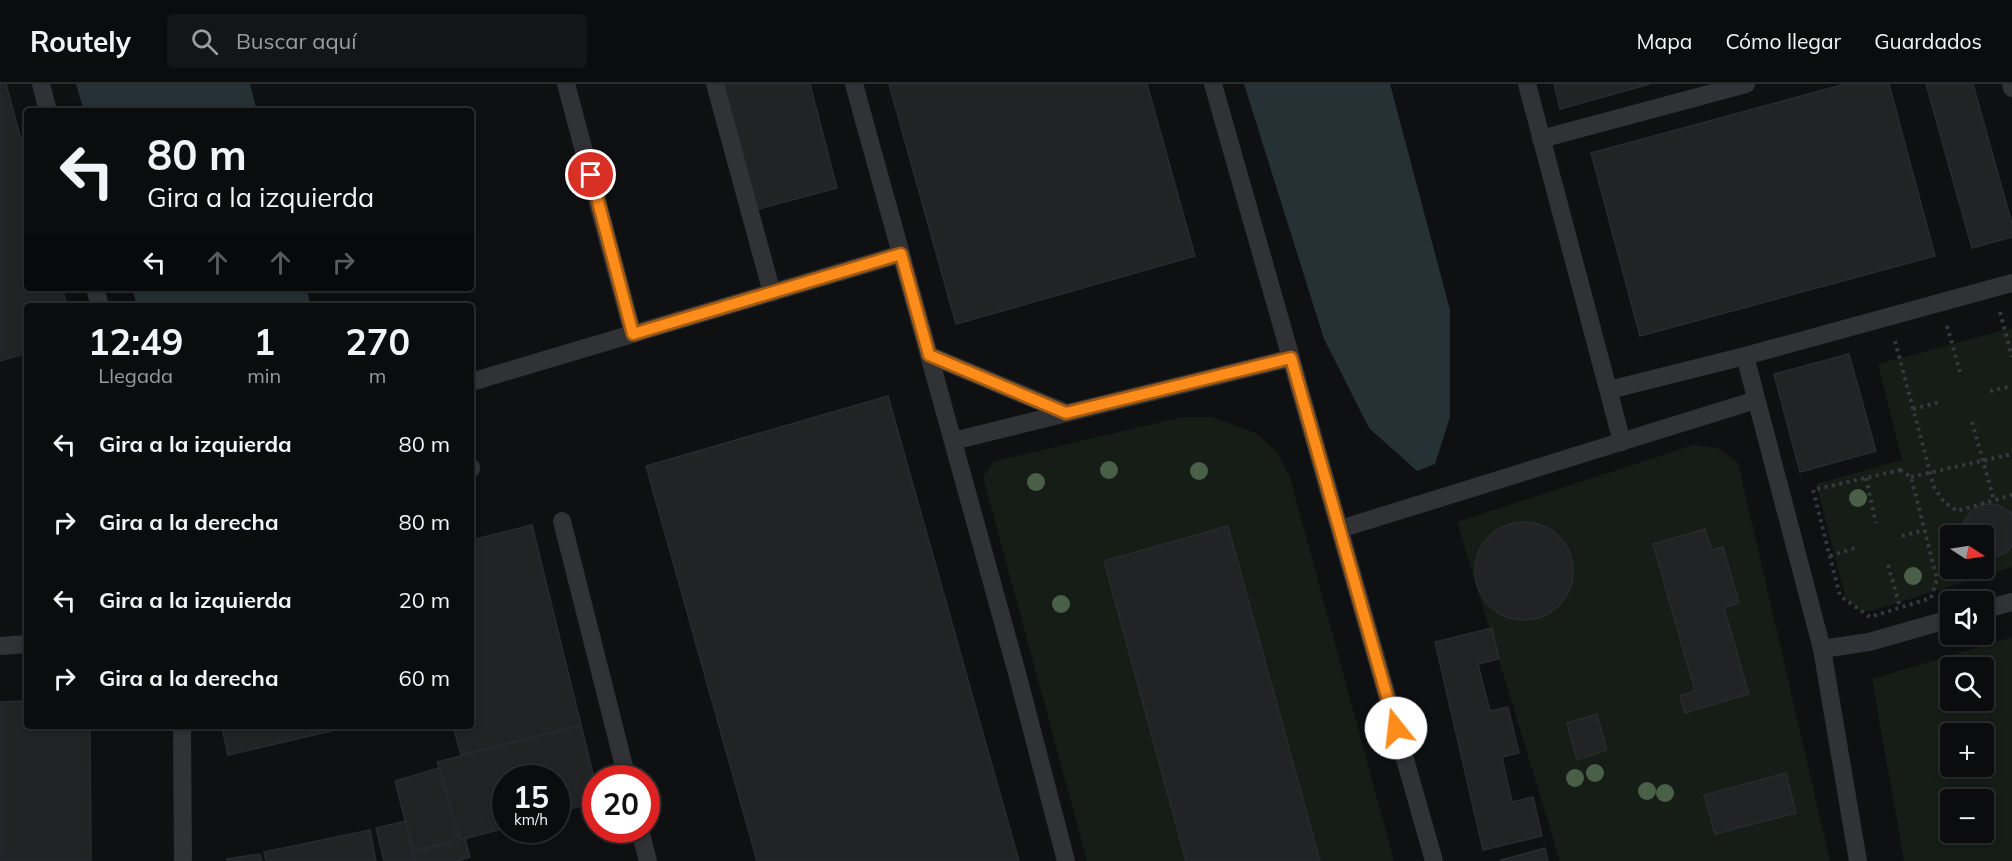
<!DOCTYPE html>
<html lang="es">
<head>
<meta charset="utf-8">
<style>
  :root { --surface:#0b0c0d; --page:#141516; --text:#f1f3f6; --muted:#9a9b9d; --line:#2b2c2e }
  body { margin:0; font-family:Mulish,sans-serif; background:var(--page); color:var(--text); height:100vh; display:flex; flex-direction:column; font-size:22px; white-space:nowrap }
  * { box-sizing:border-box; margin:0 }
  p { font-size:20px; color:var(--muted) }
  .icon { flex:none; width:33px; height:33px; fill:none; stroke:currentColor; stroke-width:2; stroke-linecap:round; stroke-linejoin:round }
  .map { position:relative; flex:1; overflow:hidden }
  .sheet { position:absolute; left:24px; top:219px; width:450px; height:426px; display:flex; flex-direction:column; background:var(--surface); border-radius:6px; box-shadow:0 3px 9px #0003,0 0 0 2px var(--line) }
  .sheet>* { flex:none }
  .hud { position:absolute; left:24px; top:24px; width:450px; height:183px; border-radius:6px; box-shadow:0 3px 9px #0003,0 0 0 2px var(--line); background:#0b0c0d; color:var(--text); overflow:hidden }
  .needle { width:39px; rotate:102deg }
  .fabs { position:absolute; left:1940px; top:441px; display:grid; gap:12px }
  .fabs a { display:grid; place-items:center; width:54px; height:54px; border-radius:6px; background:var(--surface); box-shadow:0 3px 9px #0003,0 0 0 2px var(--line); font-size:30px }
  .speed { position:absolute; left:492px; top:681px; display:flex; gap:12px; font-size:30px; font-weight:700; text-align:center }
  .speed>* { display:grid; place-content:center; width:78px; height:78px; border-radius:50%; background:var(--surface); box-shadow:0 3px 9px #0003,0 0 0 2px var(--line); line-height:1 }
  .speed small { font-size:15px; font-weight:400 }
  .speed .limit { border:9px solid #d22; background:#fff; color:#111 }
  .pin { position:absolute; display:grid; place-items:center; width:51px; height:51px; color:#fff; margin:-26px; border:3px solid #fff; border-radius:50%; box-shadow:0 2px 6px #0007 }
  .me { position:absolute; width:66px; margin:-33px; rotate:344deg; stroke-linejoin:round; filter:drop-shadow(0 0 4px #0008) }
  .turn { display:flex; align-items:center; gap:21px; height:126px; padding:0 24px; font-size:27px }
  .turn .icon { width:78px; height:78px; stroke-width:2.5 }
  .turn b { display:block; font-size:42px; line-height:51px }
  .lanes { display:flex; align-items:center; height:57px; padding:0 24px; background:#0003; justify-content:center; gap:30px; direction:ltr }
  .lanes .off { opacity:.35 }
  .eta { display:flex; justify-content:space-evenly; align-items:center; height:102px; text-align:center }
  .eta b { font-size:36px; font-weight:700; line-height:42px }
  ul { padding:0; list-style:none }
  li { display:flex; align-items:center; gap:18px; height:78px; padding:0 24px }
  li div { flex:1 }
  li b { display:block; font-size:22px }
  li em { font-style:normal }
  header { display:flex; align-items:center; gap:36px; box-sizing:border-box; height:84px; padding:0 30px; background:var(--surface); border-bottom:2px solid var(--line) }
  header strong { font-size:28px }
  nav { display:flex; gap:33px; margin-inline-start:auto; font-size:21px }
  .search { width:420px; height:54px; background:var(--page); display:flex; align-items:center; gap:15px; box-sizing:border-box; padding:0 21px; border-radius:6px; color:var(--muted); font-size:22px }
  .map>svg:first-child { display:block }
  .green { fill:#161c16; fill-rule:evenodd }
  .water { fill:#253135 }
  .building { fill:#222325; stroke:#292a2d; stroke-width:1.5 }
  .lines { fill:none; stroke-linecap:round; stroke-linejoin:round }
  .path { stroke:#36393d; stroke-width:4; stroke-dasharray:3 4.5; stroke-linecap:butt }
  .lane { stroke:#303236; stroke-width:18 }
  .tree { fill:#495f48 }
  .route-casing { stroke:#a45b12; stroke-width:15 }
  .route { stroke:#fd8c1b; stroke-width:10 }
</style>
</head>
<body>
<header>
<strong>Routely</strong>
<div class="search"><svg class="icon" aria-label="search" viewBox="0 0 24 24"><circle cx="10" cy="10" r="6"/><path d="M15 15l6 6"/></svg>Buscar aquí</div>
<nav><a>Mapa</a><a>Cómo llegar</a><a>Guardados</a></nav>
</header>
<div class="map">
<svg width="2012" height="777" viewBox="0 0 2012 777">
  <rect width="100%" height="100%" fill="#0f1011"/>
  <g class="green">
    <path d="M2012 244V483L1872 527H1860L1846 515 1816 400 1902 376 1878 280ZM1950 452H1983V484H1950Z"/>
    <path d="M1183 333H1212L1256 349 1277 368 1290 393 1394 777H1087L983 393 994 377Z"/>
    <path d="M1693 361 1718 364 1738 379 1830 777H1560L1457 438Z"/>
    <path d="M2012 553V777H1904L1872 595ZM1950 584H1983V616H1950ZM1950 650H1983V682H1950ZM1950 716H1983V748H1950Z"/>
  </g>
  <g class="water">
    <path d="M76 0H250L257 27H84Z"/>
    <path d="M1244 0H1390L1450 226V333L1435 380 1417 387 1369 344 1324 255Z"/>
    <path d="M132 204H306L311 222H137Z"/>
  </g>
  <g class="building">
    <path d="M0 0H6L27 77V204H62L67 222H27V269L0 277Z"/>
    <path d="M717 0H810L837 104 751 127Z"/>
    <path d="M889 0H1147L1195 172 956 240Z"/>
    <path d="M1554 0H1650L1560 25Z"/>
    <path d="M1845 0H1889L1935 172 1640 252 1591 69Z"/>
    <path d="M1926 0H1973L2012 140V153L1972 164Z"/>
    <path d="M1849 270 1876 367 1800 388 1774 290Z"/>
    <path d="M888 312 1019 777H757L646 382Z"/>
    <path d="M1985 420 1999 421 2011 429 2012 433V461L2007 468 1994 474 1983 473V452L1963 451 1964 437 1972 426Z"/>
    <circle cx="1524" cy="487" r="49"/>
    <path d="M532 441 581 641 461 671 453 642H471V456Z"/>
    <path d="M1228 442 1320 777H1186L1104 477Z"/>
    <path d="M1705 445 1712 466 1723 463 1739 519 1724 524 1749 610 1685 629 1680 612 1695 607 1653 460Z"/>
    <path d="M1492 544 1499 575 1478 580 1490 627 1508 623 1519 669 1502 673 1512 718 1533 713 1542 752 1483 766 1435 558Z"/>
    <path d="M27 617V642H90L91 777H0V618Z"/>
    <path d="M1597 630 1607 666 1577 676 1567 639Z"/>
    <path d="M581 641 596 702V718L556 729V694H506V744L459 756 437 678Z"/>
    <path d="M226 642H325L327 648 228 671 222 643Z"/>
    <path d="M325 642H351L327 648Z"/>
    <path d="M439 684 459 754 413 768 395 697Z"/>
    <path d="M1786 689 1796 729 1715 750 1704 711Z"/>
    <path d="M406 737 415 777H384L376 744Z"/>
    <path d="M370 746 376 777H266L264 768Z"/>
    <path d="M465 755 470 773 458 777H415L413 768Z"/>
    <path d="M1545 764 1548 777H1502L1501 776Z"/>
    <path d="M260 770 262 777H227V775Z"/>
  </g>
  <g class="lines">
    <g class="path">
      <path d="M2000 228 2012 273"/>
      <path d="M1947 242 1960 288"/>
      <path d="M1895 257 1934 403 1944 418 1957 427 2012 411"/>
      <path d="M1990 307 2012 302"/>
      <path d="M1913 325 1940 318"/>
      <path d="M1972 338 1994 416"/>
      <path d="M1900 386 1911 393 1937 495 1931 514 1870 533 1840 512 1813 406Z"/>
      <path d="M1911 393 2012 370"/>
      <path d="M1866 394 1876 439"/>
      <path d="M1902 452 1924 446"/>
      <path d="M1830 472 1858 463"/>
      <path d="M1888 481 1900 523"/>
    </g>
    <g class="lane">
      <path d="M41 0 48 27"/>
      <path d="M566 0 633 250"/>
      <path d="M715 0 772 209"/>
      <path d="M854 0 1017 589 1066 777"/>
      <path d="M1213 0 1434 777"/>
      <path d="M1527 0 1622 358"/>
      <path d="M2011 0 2012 4"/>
      <path d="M1541 55 1746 0"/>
      <path d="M95 204 100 222"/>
      <path d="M929 271 1067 329"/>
      <path d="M1745 272 1822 565 1858 777"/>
      <path d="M471 298 901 170"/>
      <path d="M1609 306 1745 272 2012 199"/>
      <path d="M953 357 1291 274"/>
      <path d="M471 383V385"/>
      <path d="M562 437 627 694"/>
      <path d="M1340 445 1756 316"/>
      <path d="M1983 526 2012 518"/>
      <path d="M0 562 27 560"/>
      <path d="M1822 565 1869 558 1950 535"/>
      <path d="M182 642 183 777"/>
      <path d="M640 746 648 777"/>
    </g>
  </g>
  <g class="tree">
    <circle cx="1109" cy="386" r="9"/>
    <circle cx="1199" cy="387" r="9"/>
    <circle cx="1036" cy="398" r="9"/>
    <circle cx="1858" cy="414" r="9"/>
    <circle cx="1913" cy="492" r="9"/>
    <circle cx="1061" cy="520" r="9"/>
    <circle cx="1595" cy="689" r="9"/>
    <circle cx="1575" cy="694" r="9"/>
    <circle cx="1647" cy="707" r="9"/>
    <circle cx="1665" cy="709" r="9"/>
  </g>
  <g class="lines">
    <g class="route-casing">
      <path id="route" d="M591 91 633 250 901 170 929 271 1066 329 1291 274 1396 644"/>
    </g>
    <use href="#route" class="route"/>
  </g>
</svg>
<div class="fabs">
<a><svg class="needle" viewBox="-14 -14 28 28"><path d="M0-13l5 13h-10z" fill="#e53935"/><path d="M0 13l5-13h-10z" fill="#9a9b9d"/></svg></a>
<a><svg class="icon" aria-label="sound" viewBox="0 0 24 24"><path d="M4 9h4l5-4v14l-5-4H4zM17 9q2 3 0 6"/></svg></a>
<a><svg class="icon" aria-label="search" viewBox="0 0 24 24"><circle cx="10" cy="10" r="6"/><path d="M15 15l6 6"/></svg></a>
<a>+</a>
<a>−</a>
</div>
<div class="speed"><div>15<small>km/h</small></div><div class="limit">20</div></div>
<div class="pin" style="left:591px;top:91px;background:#d93025"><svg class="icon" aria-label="arrive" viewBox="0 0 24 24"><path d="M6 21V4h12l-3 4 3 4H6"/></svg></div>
<svg class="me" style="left:1396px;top:644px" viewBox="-20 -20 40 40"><circle r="19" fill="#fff"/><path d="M0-13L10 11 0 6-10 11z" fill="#fd8c1b"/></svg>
<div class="hud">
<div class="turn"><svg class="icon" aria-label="left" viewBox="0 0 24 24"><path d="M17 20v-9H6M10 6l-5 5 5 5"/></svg><div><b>80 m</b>Gira a la izquierda</div></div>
<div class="lanes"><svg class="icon" aria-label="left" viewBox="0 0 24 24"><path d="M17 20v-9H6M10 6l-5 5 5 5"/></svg><svg class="icon off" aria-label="ahead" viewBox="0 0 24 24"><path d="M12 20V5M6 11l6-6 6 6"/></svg><svg class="icon off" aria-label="ahead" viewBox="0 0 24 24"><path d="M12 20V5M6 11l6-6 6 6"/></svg><svg class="icon off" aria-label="right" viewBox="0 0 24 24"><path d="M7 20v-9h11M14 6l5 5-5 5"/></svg></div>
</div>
<section class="sheet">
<div class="eta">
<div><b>12:49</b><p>Llegada</p></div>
<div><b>1</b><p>min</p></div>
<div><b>270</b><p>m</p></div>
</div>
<ul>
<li><svg class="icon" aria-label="left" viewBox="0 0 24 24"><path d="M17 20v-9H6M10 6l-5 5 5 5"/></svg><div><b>Gira a la izquierda</b></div><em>80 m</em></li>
<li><svg class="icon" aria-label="right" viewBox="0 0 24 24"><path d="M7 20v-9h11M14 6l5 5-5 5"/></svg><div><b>Gira a la derecha</b></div><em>80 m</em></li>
<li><svg class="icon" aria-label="left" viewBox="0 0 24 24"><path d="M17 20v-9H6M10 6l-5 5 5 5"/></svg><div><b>Gira a la izquierda</b></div><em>20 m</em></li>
<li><svg class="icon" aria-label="right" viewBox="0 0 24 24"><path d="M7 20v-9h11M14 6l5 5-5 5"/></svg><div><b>Gira a la derecha</b></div><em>60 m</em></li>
</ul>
</section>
</div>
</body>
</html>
